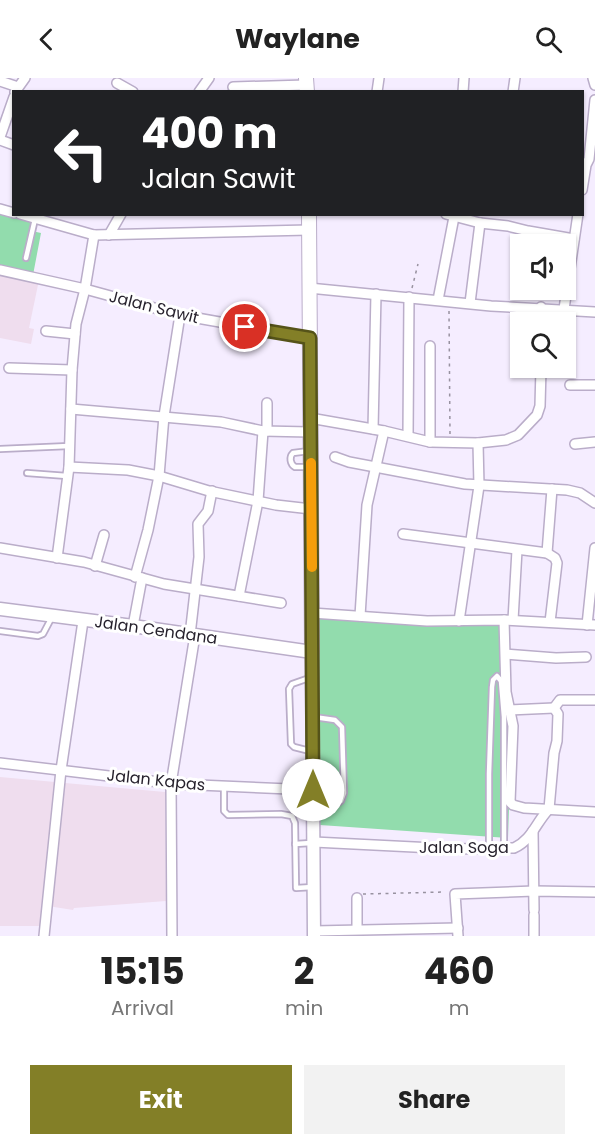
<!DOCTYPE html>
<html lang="en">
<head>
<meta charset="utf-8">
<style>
  :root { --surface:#fff; --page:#f2f2f2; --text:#222; --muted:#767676; --accent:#837f27 }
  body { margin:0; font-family:Poppins,sans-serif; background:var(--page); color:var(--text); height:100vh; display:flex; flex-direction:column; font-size:22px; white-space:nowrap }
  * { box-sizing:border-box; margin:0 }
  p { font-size:20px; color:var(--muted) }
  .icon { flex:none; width:33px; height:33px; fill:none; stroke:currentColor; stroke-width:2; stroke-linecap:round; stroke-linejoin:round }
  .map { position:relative; height:858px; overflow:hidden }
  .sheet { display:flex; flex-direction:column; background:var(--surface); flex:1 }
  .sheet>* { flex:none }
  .guide { position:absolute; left:12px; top:12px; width:572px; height:126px; border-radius:0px; box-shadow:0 2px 4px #0004; background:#202124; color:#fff; overflow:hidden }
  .controls { position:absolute; left:510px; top:156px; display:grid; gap:12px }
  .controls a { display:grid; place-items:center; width:66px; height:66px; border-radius:0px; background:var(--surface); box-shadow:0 2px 4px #0004; font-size:30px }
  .pin { position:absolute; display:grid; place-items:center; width:51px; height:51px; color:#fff; margin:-26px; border:3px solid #fff; border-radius:50%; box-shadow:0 2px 6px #0007 }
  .me { position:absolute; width:66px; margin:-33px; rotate:0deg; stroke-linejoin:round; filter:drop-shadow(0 0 4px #0008) }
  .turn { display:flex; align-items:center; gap:21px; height:126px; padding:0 30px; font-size:27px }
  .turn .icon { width:78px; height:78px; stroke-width:2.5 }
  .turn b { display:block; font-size:42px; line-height:51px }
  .eta { display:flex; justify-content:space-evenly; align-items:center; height:102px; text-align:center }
  .eta b { font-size:36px; font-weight:700; line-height:42px }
  .action { display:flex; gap:12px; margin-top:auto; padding:12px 30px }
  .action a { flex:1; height:69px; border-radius:0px; background:var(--accent); color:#fff; font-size:24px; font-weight:700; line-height:69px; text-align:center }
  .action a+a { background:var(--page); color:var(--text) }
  header { display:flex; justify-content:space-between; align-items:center; height:78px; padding:0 30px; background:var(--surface); font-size:27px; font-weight:700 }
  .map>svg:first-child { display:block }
  .education { fill:#efddee }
  .green { fill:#92dcad }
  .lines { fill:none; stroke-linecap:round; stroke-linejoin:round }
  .service-casing { stroke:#baadc9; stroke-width:8 }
  .minor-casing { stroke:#baadc9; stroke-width:12 }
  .secondary-casing { stroke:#baadc9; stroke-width:15 }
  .primary-casing { stroke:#baadc9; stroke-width:16 }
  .path { stroke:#9892a0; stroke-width:1.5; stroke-dasharray:3 4.5; stroke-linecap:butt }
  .service { stroke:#fff; stroke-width:4.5 }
  .minor { stroke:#fff; stroke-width:9 }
  .secondary { stroke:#fff; stroke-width:12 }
  .primary { stroke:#fff; stroke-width:14 }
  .route-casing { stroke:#555319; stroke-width:15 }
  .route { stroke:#837f27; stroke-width:10 }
  .slow { stroke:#f59e0b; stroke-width:10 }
  .labels { text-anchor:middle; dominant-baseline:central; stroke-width:6; stroke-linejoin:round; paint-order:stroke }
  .street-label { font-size:16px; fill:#27222d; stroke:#fff }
</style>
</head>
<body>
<header><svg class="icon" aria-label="back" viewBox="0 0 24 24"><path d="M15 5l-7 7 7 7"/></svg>Waylane<svg class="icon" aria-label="search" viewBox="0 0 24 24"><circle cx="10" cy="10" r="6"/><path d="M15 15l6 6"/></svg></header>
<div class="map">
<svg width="595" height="858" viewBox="0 0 595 858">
  <rect width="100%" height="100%" fill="#f5edff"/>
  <g class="education">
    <path d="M0 195 39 202 29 250 34 251 31 266 0 260Z"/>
    <path d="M0 699 55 704 40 848H0Z"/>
    <path d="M65 705 165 714 166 823 74 830 73 832 48 828Z"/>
  </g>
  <g class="green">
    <path d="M0 134 33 144 32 153 41 155 33 197 0 190Z"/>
    <path d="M317 536 504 542 505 625 512 644 508 760 320 747Z"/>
  </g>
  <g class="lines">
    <g class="service-casing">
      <g id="service">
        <path d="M26 180 35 141"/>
        <path d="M0 371 69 368"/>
        <path d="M308 389H295C290 386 289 379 293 375L309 373"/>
        <path d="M27 395 67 398"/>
        <path d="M0 553 38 558 43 556 52 539"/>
        <path d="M310 673 294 669 291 666 289 611 292 606 312 599"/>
        <path d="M224 709V733L228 737 281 736 292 738 295 745 296 810 313 809"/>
        <path d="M313 728 338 725 341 723 344 715 342 649 335 642 314 639"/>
        <path d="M295 766 311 765"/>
        <path d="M489 771V696L492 609 493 602 497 598 501 603 504 639V769"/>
      </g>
    </g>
    <g class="minor-casing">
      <g id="minor">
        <path d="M593 0 595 7"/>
        <path d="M0 3 18 9"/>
        <path d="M117 5 133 14"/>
        <path d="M233 9 306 7"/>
        <path d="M15 14 25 0"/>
        <path d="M199 14 209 0"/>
        <path d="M377 14 379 0"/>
        <path d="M463 14 464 0"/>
        <path d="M513 14 515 0"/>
        <path d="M0 59 14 19"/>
        <path d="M0 62 14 67"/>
        <path d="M582 112 586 87 589 81 595 22"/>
        <path d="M0 131 14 135"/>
        <path d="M20 136 94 157 309 152"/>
        <path d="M446 136 480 145 508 148 528 153 574 161"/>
        <path d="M109 157 121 136"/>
        <path d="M0 192 85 211 180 237 310 260"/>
        <path d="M309 210 491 228 595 234"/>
        <path d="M438 222 454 139"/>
        <path d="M470 225 480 145"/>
        <path d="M564 231 578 136"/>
        <path d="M541 244V229"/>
        <path d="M46 253 75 256"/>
        <path d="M9 290 72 292"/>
        <path d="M570 307H595"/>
        <path d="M71 331 221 344 263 353 310 354"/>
        <path d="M310 340 384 353 430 364 478 365 506 362 518 357 537 337 540 328 541 290"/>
        <path d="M373 351 376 216"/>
        <path d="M267 353V325"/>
        <path d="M408 358 409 219"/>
        <path d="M430 364V268"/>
        <path d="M575 366 595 364"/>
        <path d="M335 379 349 384 465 406 567 412 580 415 595 425"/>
        <path d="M69 389 128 392 159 398 209 413 276 427 311 431"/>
        <path d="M403 456 547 475 555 480 557 485 550 544"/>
        <path d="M0 470 84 484 164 506 281 525"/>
        <path d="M547 475 552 411"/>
        <path d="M57 480 69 389 72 292 76 246 85 211 94 157"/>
        <path d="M95 488 104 457"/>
        <path d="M135 499 148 452 159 398 164 338 180 237"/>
        <path d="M239 518 258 423 263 353"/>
        <path d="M312 535 427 543 504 542 595 547"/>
        <path d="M360 538 367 427 384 353"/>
        <path d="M504 542 506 614 513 648 510 724 513 727 524 730 595 734"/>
        <path d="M513 542 517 472"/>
        <path d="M459 543 479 408 478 365"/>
        <path d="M587 547 595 470"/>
        <path d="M133 548 142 500"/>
        <path d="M190 557 199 479 198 446 208 433 212 413"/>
        <path d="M506 576 556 580 586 579"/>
        <path d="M554 630 560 622H595"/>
        <path d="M509 632 554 630"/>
        <path d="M0 685 176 706 313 712"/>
        <path d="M549 731 554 675 557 663 558 636 554 630"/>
        <path d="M533 753 534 832"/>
        <path d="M314 764 454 771 514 770C532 762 536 744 549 731"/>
        <path d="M357 820V851"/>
        <path d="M534 837V858"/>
        <path d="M314 853 458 850"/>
        <path d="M44 858 61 692 83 543"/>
        <path d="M172 858 171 706 195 557"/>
        <path d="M458 858 455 816 534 813 595 814"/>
      </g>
    </g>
    <g class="secondary-casing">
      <path id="secondary" d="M0 531 133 548 312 574 314 858"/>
    </g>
    <g class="primary-casing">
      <g id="primary">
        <path d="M306 0 307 14"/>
        <path d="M309 136 312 574"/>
      </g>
    </g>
    <g class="path">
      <path d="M412 210 418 186"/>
      <path d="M449 233 450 357"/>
      <path d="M363 816 445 814"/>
    </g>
    <use href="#service" class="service"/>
    <use href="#minor" class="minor"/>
    <use href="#secondary" class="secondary"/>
    <use href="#primary" class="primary"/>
  </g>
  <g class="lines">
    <g class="route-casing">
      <path id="route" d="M245 249 310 260 313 712"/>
    </g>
    <use href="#route" class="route"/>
    <path class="slow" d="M311 385 312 489"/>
  </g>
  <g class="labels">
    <g class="street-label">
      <text transform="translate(154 229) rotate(14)">Jalan Sawit</text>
      <text transform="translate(156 552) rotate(8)">Jalan Cendana</text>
      <text transform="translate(156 702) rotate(6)">Jalan Kapas</text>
      <text x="464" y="769">Jalan Soga</text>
    </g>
  </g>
</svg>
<div class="controls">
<a><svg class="icon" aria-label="sound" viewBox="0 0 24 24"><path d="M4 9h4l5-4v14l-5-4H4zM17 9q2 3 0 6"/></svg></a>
<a><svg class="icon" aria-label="search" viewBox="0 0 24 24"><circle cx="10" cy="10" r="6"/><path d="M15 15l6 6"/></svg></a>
</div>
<div class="pin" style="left:245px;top:249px;background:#d93025"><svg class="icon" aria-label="arrive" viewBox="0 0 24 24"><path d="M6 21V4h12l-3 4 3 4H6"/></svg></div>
<svg class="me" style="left:313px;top:712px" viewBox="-20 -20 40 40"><circle r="19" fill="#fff"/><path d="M0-13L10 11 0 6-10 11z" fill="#837f27"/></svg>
<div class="guide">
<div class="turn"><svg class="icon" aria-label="left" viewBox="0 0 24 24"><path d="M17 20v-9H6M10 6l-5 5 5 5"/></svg><div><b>400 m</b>Jalan Sawit</div></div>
</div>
</div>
<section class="sheet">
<div class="eta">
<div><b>15:15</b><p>Arrival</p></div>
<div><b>2</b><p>min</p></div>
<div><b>460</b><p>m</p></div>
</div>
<div class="action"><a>Exit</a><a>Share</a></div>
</section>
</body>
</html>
